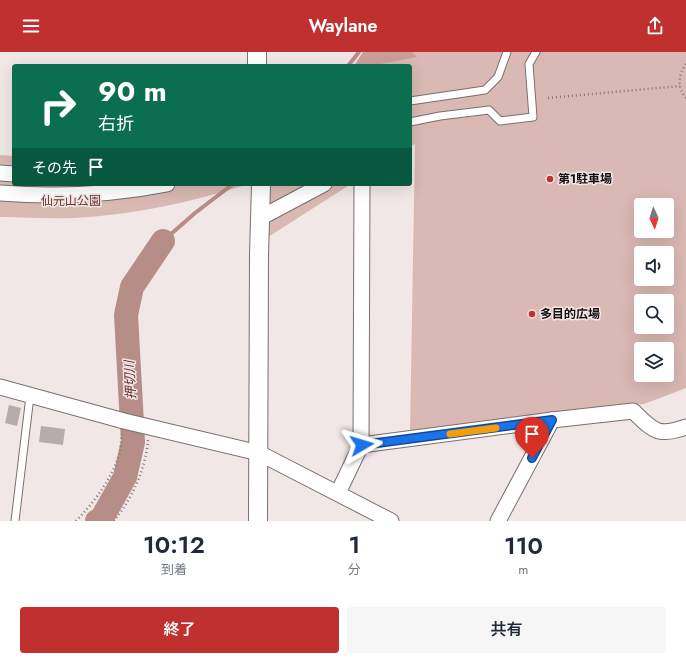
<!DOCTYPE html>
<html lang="ja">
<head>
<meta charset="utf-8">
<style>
  :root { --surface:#fff; --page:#f6f6f7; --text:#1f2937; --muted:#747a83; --accent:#bf302e }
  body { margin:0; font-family:Jost,"Noto Sans JP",sans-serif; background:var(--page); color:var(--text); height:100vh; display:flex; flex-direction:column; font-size:15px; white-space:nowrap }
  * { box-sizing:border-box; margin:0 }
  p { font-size:13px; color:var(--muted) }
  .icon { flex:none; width:22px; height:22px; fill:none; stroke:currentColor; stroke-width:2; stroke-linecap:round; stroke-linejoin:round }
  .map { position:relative; height:469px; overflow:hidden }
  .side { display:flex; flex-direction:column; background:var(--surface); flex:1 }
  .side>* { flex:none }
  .guide { position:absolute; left:12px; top:12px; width:400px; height:122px; border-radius:4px; box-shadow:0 4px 16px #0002; background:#0b6e4f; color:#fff; overflow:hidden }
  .needle { width:26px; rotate:176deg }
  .buttons { position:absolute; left:634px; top:146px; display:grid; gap:8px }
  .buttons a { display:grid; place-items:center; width:40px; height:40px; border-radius:4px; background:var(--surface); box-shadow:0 4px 16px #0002; font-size:20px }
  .pin { position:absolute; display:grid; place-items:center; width:34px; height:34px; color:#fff; margin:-41px -17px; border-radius:50% 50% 50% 0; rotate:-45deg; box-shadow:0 0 4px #0007 }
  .pin .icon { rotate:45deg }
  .me { position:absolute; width:44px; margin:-22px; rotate:83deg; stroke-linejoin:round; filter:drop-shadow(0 0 3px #0008) }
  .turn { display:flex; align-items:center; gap:14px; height:84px; padding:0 20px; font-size:18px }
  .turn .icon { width:52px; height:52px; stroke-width:2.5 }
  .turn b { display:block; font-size:28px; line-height:34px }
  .then { display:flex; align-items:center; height:38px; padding:0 20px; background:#0003; gap:8px; font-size:15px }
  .eta { display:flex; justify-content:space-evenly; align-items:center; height:68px; text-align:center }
  .eta b { font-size:24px; font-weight:600; line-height:28px }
  .cta { display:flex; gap:8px; margin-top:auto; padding:8px 20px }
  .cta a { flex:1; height:46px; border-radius:4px; background:var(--accent); color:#fff; font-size:16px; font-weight:600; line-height:46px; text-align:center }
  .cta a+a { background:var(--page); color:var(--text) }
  header { display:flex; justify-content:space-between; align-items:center; height:52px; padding:0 20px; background:var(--accent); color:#fff; font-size:18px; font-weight:600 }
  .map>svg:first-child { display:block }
  .green { fill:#dab8b4; fill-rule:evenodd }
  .forest { fill:#ca9f9a }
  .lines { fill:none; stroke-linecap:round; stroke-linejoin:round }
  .stream { stroke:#b78d88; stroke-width:4 }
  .river { stroke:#b78d88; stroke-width:24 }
  .building { fill:#b6acab }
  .service-casing { stroke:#79706f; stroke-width:9 }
  .minor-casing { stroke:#79706f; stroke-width:17 }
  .tertiary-casing { stroke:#79706f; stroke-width:20 }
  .path { stroke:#807979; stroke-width:2.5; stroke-dasharray:1 3; stroke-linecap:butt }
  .service { stroke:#fff; stroke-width:7 }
  .minor { stroke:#fff; stroke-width:15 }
  .tertiary { stroke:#fff; stroke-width:18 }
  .route-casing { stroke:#114b97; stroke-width:10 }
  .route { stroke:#1a73e8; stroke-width:7 }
  .slow { stroke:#f59e0b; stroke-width:7 }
  .poi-dot { fill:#bf302e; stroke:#f1e7e6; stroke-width:1.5 }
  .labels { text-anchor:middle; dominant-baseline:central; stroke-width:3; stroke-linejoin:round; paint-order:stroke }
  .poi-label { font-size:12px; font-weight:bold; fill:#141010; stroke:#f1e7e6; text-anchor:start }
  .park-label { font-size:12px; fill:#6b332e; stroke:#f1e7e6 }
  .water-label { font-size:13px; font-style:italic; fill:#662e29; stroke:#f1e7e6 }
</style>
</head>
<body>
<header><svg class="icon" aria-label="menu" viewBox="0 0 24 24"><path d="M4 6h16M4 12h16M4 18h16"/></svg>Waylane<svg class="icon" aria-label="share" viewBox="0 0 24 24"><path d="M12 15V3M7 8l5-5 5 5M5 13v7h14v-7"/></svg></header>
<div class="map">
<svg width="686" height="469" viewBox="0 0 686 469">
  <rect width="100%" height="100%" fill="#f1e7e6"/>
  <g class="green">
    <path d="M363 0H686V336L644 352 548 365 410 381 415 92 410 94V14H354ZM641 153H667V179H641ZM641 201H667V227H641ZM641 249H667V275H641ZM641 297H667V323H641Z"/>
    <path d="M0 103 14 104V132H249C192 150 133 163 73 166 49 167 24 165 0 165Z"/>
    <path d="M267 132H351L268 185Z"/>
  </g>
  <path class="forest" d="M363 0H412L417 5 370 14H354Z"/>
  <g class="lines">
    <g class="stream">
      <path d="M348 14 359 0"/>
      <path d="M163 189 195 161 233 132"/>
    </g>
    <path class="river" d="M97 469 102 466 125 425 133 390 126 263 132 235 163 189"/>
  </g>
  <g class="building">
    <path d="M9 353 21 356 17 374 5 371Z"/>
    <path d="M41 374 65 377 63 393 39 390Z"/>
  </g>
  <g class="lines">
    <g class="service-casing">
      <g id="service">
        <path d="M410 49 485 38 498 25 507 0"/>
        <path d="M410 70 440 64 489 58 500 69 533 65 529 12 536 0"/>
        <path d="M15 469 30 344"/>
      </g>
    </g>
    <g class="minor-casing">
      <g id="minor">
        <path d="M0 121 14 122"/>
        <path d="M0 141C55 145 112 143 167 132"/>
        <path d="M260 166 324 132"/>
        <path d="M0 335 124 369 259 401 391 469"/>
        <path d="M552 368 633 359C654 379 657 385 686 375"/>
        <path d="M361 393 362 132"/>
        <path d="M338 441 361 393 552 368 498 469"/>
      </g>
    </g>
    <g class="tertiary-casing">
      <g id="tertiary">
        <path d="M257 0V14"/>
        <path d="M258 469 259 204 261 132"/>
      </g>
    </g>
    <g class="path">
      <path d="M686 12C678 23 677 36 686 46"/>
      <path d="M548 46 680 34"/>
      <path d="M76 469C95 449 112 427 120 400 121 395 121 388 122 382"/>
      <path d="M114 469C132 447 146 416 148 388"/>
    </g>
    <use href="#service" class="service"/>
    <use href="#minor" class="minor"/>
    <use href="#tertiary" class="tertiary"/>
  </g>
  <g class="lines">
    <g class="route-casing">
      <path id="route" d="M362 393 552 368 532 406"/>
    </g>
    <use href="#route" class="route"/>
    <path class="slow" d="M450 382 496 376"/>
  </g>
  <g class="poi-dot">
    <circle cx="550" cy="127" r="4"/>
    <circle cx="532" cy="262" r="4"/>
  </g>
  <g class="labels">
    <g class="poi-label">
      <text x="558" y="127">第1駐車場</text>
      <text x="540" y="262">多目的広場</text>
    </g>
    <g class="park-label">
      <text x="71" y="149">仙元山公園</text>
    </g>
    <g class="water-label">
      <text transform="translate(130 328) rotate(-93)">押切川</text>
    </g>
  </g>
</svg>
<div class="buttons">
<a><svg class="needle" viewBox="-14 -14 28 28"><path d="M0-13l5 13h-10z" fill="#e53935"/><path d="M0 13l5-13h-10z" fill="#747a83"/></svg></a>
<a><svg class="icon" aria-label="sound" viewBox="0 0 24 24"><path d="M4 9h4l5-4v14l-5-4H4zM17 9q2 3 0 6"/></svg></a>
<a><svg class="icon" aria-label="search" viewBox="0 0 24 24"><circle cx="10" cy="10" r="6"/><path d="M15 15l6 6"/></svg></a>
<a><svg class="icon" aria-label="layers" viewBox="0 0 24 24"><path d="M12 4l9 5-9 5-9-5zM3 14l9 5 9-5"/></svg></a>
</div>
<div class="pin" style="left:532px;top:406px;background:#d93025"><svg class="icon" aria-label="arrive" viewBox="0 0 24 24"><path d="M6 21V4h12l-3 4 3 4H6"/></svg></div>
<svg class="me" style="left:362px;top:393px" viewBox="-20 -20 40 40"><path d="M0-17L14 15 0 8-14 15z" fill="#1a73e8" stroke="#fff" stroke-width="4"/></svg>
<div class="guide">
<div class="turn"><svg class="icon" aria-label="right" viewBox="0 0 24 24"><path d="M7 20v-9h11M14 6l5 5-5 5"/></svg><div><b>90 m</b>右折</div></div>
<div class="then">その先<svg class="icon" aria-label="arrive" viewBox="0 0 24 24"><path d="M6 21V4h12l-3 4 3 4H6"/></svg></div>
</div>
</div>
<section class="side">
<div class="eta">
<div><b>10:12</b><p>到着</p></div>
<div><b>1</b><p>分</p></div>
<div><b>110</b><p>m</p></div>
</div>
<div class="cta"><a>終了</a><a>共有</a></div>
</section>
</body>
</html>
